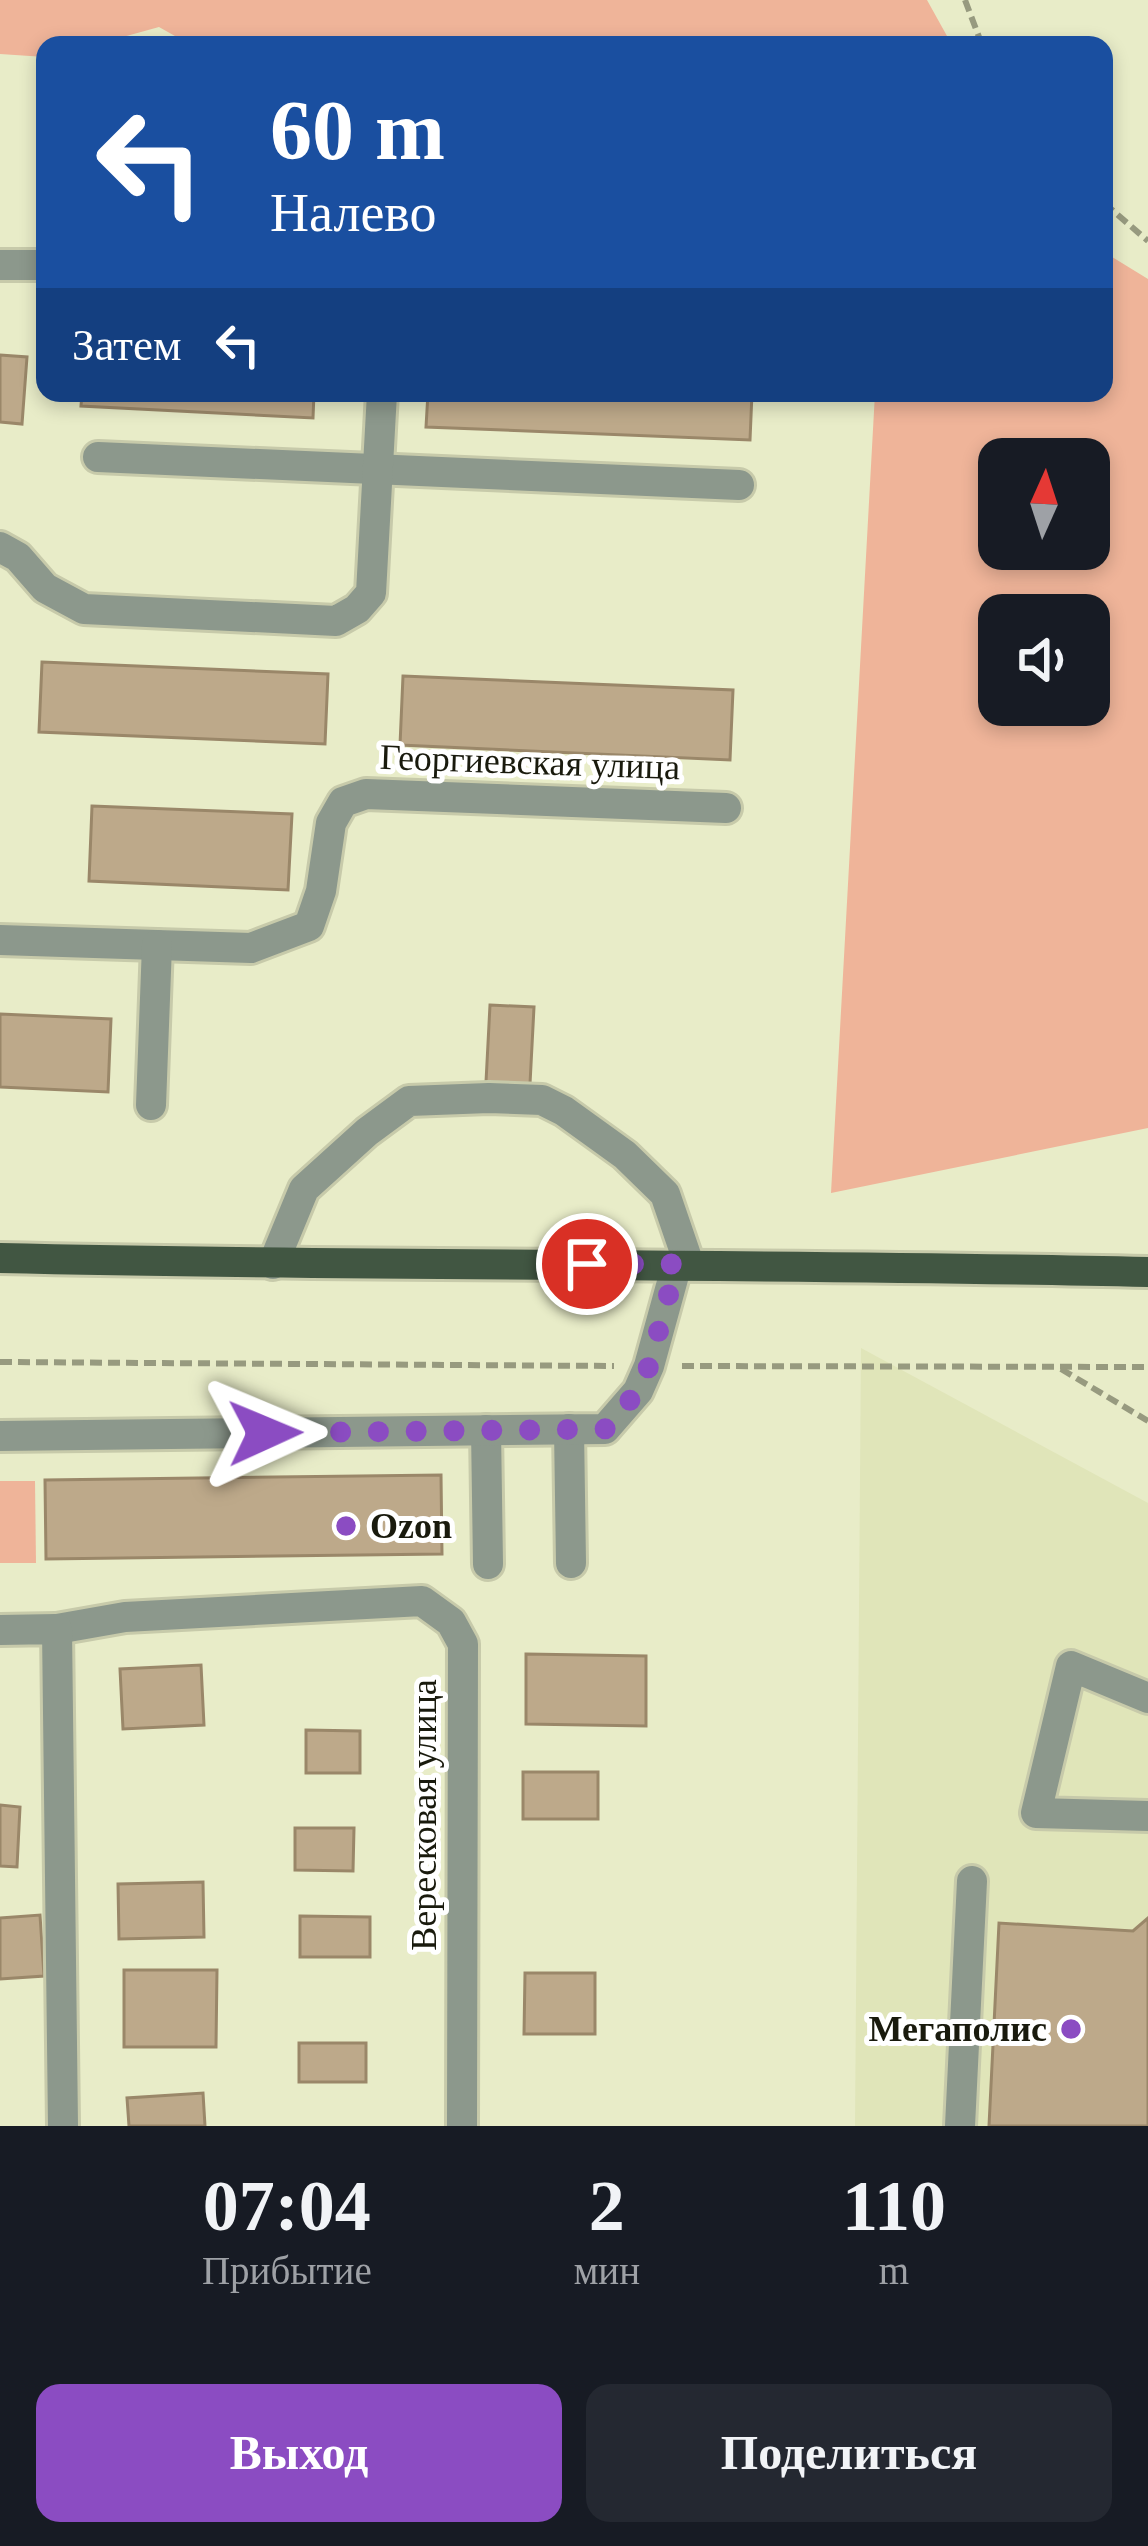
<!DOCTYPE html>
<html lang="ru">
<head>
<meta charset="utf-8">
<style>
  :root { --surface:#171b24; --page:#242831; --text:#f1f3f6; --muted:#9ea1a6; --accent:#8b4cc2 }
  body { margin:0; font-family:Georgia,serif; background:var(--page); color:var(--text); height:100vh; display:flex; flex-direction:column; font-size:45px; white-space:nowrap }
  * { box-sizing:border-box; margin:0 }
  p { font-size:39px; color:var(--muted) }
  .icon { flex:none; width:66px; height:66px; fill:none; stroke:currentColor; stroke-width:2; stroke-linecap:round; stroke-linejoin:round }
  .map { position:relative; height:2126px; overflow:hidden }
  .side { display:flex; flex-direction:column; background:var(--surface); flex:1 }
  .side>* { flex:none }
  .banner { position:absolute; left:36px; top:36px; width:1077px; height:366px; border-radius:24px; box-shadow:0 6px 18px #0003; background:#1a4fa0; color:#fff; overflow:hidden }
  .needle { width:78px; rotate:3deg }
  .tools { position:absolute; left:978px; top:438px; display:grid; gap:24px }
  .tools a { display:grid; place-items:center; width:132px; height:132px; border-radius:24px; background:var(--surface); box-shadow:0 6px 18px #0003; font-size:60px }
  .pin { position:absolute; display:grid; place-items:center; width:102px; height:102px; color:#fff; margin:-51px; border:6px solid #fff; border-radius:50%; box-shadow:0 3px 12px #0007 }
  .me { position:absolute; width:132px; margin:-66px; rotate:89deg; stroke-linejoin:round; filter:drop-shadow(0 0 9px #0008) }
  .turn { display:flex; align-items:center; gap:42px; height:252px; padding:0 36px; font-size:54px }
  .turn .icon { width:156px; height:156px; stroke-width:2.5 }
  .turn b { display:block; font-size:84px; line-height:102px }
  .then { display:flex; align-items:center; height:114px; padding:0 36px; background:#0003; gap:24px; font-size:45px }
  .eta { display:flex; justify-content:space-evenly; align-items:center; height:204px; text-align:center }
  .eta b { font-size:72px; font-weight:700; line-height:84px }
  .button { display:flex; gap:24px; margin-top:auto; padding:24px 36px }
  .button a { flex:1; height:138px; border-radius:24px; background:var(--accent); color:#fff; font-size:48px; font-weight:700; line-height:138px; text-align:center }
  .button a+a { background:var(--page); color:var(--text) }
  .map>svg:first-child { display:block }
  .built { fill:#e0e5b9 }
  .green { fill:#efb499; fill-rule:evenodd }
  .building { fill:#bda98a; stroke:#9a8769; stroke-width:3 }
  .lines { fill:none; stroke-linecap:round; stroke-linejoin:round }
  .minor-casing { stroke:#c7caaa; stroke-width:36 }
  .major-casing { stroke:#c7caaa; stroke-width:36 }
  .path { stroke:#979a7f; stroke-width:6; stroke-dasharray:12 6; stroke-linecap:butt }
  .minor { stroke:#8c988c; stroke-width:30 }
  .major { stroke:#415642; stroke-width:30 }
  .route { stroke:#8b4cc2; stroke-width:21; stroke-dasharray:0 37.8 }
  .poi-dot { fill:#8b4cc2; stroke:#fff; stroke-width:4.5 }
  .labels { text-anchor:middle; dominant-baseline:central; stroke-width:10; stroke-linejoin:round; paint-order:stroke }
  .street-label { font-size:36px; fill:#191a0d; stroke:#fff }
  .poi-label { font-size:36px; font-weight:bold; fill:#191a0d; stroke:#fff; text-anchor:start }
</style>
</head>
<body>
<div class="map">
<svg width="1148" height="2126" viewBox="0 0 1148 2126">
  <rect width="100%" height="100%" fill="#e8ecc8"/>
  <path class="built" d="M861 1348 1148 1503V2126H855Z"/>
  <g class="green">
    <path d="M0 0H927L952 45H191L159 27 94 45H45V57L0 54Z"/>
    <path d="M1104 252 1148 279V1128L831 1193 875 393H1104ZM1089 459V549H999V459ZM1089 615V705H999V615Z"/>
    <path d="M0 1481H35L36 1563H0Z"/>
  </g>
  <g class="building">
    <path d="M0 355 27 357 22 424 0 422Z"/>
    <path d="M82 393H314L313 418 81 406Z"/>
    <path d="M428 393H752L750 440 426 427Z"/>
    <path d="M42 662 328 674 325 744 39 732Z"/>
    <path d="M403 676 733 690 730 760 400 745Z"/>
    <path d="M92 806 292 814 288 890 89 881Z"/>
    <path d="M490 1005 534 1007 530 1084 486 1082Z"/>
    <path d="M0 1014 111 1019 108 1092 0 1087Z"/>
    <path d="M441 1475 442 1554 46 1559 45 1480Z"/>
    <path d="M526 1654 646 1656V1726L526 1724Z"/>
    <path d="M201 1665 204 1725 123 1729 120 1669Z"/>
    <path d="M306 1730 360 1731V1773H306Z"/>
    <rect x="523" y="1772" width="75" height="47"/>
    <path d="M0 1805 20 1807 17 1867 0 1866Z"/>
    <path d="M295 1828H354L353 1871 295 1870Z"/>
    <path d="M203 1882 204 1937 119 1939 118 1884Z"/>
    <path d="M40 1915 44 1976 0 1979V1918Z"/>
    <path d="M300 1916 370 1917V1957H300Z"/>
    <path d="M1148 1918V2126H989L999 1923 1133 1931Z"/>
    <path d="M124 1970H217L216 2047H124Z"/>
    <path d="M525 1973H595V2034H524Z"/>
    <rect x="299" y="2043" width="67" height="39"/>
    <path d="M203 2093 205 2126H129L127 2098Z"/>
  </g>
  <g class="lines">
    <g class="minor-casing">
      <g id="minor">
        <path d="M0 265H45"/>
        <path d="M98 457 739 485"/>
        <path d="M0 547 18 557 45 588 84 609 336 621 357 609 371 593 382 393"/>
        <path d="M0 940 251 948 309 926 321 891 331 823 343 802 366 794 726 808"/>
        <path d="M151 1105 157 945"/>
        <path d="M273 1264 304 1189 367 1132 409 1101 489 1098 542 1100 564 1111 625 1155 665 1194 689 1264"/>
        <path d="M569 1429 571 1563"/>
        <path d="M486 1430 488 1564"/>
        <path d="M0 1436 605 1429 638 1391 649 1366 677 1264"/>
        <path d="M57 1629 125 1617 422 1601 451 1622 463 1644 462 2126"/>
        <path d="M0 1630 57 1629 63 2126"/>
        <path d="M1148 1698 1071 1666 1036 1813 1148 1816"/>
        <path d="M960 2126 972 1881"/>
      </g>
    </g>
    <g class="major-casing">
      <path id="major" d="M0 1258C383 1267 765 1263 1148 1272"/>
    </g>
    <g class="path">
      <path d="M965 0 982 45"/>
      <path d="M1104 203 1148 241"/>
      <path d="M0 1362 614 1366"/>
      <path d="M682 1366 1148 1367"/>
      <path d="M1061 1369 1148 1421"/>
    </g>
    <use href="#minor" class="minor"/>
    <use href="#major" class="major"/>
  </g>
  <g class="lines">
    <path class="route" d="M265 1433 605 1429 638 1391 649 1366 677 1264H587"/>
  </g>
  <g class="poi-dot">
    <circle cx="346" cy="1526" r="12"/>
    <circle cx="1071" cy="2029" r="12"/>
  </g>
  <g class="labels">
    <g class="street-label">
      <text transform="translate(530 762) rotate(2)">Георгиевская улица</text>
      <text transform="translate(424 1815) rotate(-90)">Вересковая улица</text>
    </g>
    <g class="poi-label">
      <text x="370" y="1526">Ozon</text>
      <text x="1047" y="2029" text-anchor="end">Мегаполис</text>
    </g>
  </g>
</svg>
<div class="tools">
<a><svg class="needle" viewBox="-14 -14 28 28"><path d="M0-13l5 13h-10z" fill="#e53935"/><path d="M0 13l5-13h-10z" fill="#9ea1a6"/></svg></a>
<a><svg class="icon" aria-label="sound" viewBox="0 0 24 24"><path d="M4 9h4l5-4v14l-5-4H4zM17 9q2 3 0 6"/></svg></a>
</div>
<div class="pin" style="left:587px;top:1264px;background:#d93025"><svg class="icon" aria-label="arrive" viewBox="0 0 24 24"><path d="M6 21V4h12l-3 4 3 4H6"/></svg></div>
<svg class="me" style="left:265px;top:1433px" viewBox="-20 -20 40 40"><path d="M0-17L14 15 0 8-14 15z" fill="#8b4cc2" stroke="#fff" stroke-width="4"/></svg>
<div class="banner">
<div class="turn"><svg class="icon" aria-label="left" viewBox="0 0 24 24"><path d="M17 20v-9H6M10 6l-5 5 5 5"/></svg><div><b>60 m</b>Налево</div></div>
<div class="then">Затем<svg class="icon" aria-label="left" viewBox="0 0 24 24"><path d="M17 20v-9H6M10 6l-5 5 5 5"/></svg></div>
</div>
</div>
<section class="side">
<div class="eta">
<div><b>07:04</b><p>Прибытие</p></div>
<div><b>2</b><p>мин</p></div>
<div><b>110</b><p>m</p></div>
</div>
<div class="button"><a>Выход</a><a>Поделиться</a></div>
</section>
</body>
</html>
